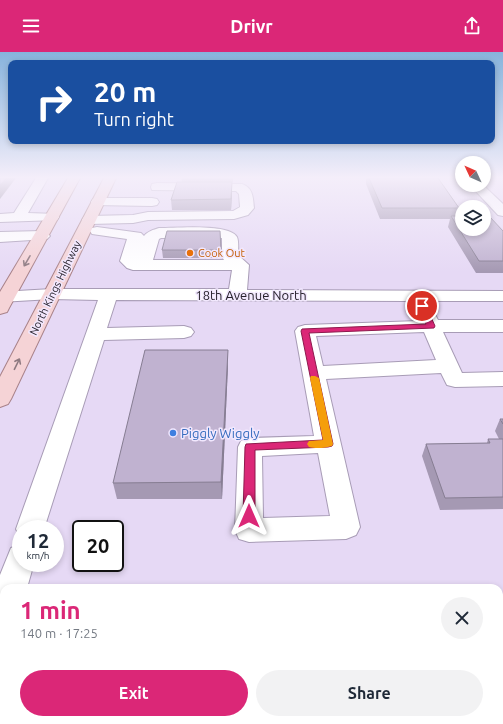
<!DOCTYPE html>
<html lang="en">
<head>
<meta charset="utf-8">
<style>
  :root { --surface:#fff; --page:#f2f2f3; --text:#1f2937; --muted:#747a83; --accent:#db2777 }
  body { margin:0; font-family:Ubuntu,sans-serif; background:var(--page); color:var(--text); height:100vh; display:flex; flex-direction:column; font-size:15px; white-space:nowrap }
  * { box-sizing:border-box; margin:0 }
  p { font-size:13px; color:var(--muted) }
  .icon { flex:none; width:22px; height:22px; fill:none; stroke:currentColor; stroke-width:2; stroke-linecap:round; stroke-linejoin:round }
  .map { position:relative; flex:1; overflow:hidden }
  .sheet { position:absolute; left:0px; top:532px; width:503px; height:140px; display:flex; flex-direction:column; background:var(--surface); border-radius:12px 12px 0 0; box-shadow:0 2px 6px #0003 }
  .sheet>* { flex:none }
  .banner { position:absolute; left:8px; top:8px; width:487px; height:84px; border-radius:8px; box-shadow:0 2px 6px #0003; background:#1a4fa0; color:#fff; overflow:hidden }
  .needle { width:26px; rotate:314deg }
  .fabs { position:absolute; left:455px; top:104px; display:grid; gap:8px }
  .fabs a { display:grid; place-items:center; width:36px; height:36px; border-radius:50%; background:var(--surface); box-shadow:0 2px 6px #0003; font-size:20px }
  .speed { position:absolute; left:12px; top:468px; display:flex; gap:8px; font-size:20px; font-weight:700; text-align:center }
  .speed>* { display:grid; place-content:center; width:52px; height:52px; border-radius:50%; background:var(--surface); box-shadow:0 2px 6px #0003; line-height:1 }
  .speed small { font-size:10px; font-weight:400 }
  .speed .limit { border:2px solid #111; border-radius:6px; background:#fff; color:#111 }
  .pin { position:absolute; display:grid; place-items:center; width:34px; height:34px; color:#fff; margin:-17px; border:2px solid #fff; border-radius:50%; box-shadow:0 1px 4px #0007 }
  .me { position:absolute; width:44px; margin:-22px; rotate:0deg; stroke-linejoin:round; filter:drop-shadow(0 0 3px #0008) }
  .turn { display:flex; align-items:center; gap:14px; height:84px; padding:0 20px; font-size:18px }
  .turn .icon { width:52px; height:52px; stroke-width:2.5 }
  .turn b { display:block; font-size:28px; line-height:34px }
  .round { display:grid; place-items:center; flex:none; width:42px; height:42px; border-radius:21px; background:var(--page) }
  .head { display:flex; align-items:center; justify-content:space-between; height:68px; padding:0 20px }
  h1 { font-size:24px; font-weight:600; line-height:30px; color:var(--accent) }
  .primary-button { display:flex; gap:8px; margin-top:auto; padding:8px 20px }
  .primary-button a { flex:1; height:46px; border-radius:24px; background:var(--accent); color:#fff; font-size:16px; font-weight:600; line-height:46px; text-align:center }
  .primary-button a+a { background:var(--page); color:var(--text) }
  header { display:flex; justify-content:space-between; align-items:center; height:52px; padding:0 20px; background:var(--accent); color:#fff; font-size:18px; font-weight:600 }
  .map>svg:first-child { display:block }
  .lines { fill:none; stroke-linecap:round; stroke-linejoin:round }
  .minor-casing { stroke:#a89cb6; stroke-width:2 }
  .major-casing { stroke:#a88289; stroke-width:2 }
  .minor { fill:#fff; fill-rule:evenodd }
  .major { fill:#f5d3d6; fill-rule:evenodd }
  .wall { fill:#a599b3 }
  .shaded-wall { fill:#867d92 }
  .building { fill:#c0b2d0; stroke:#867d92 }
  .oneway { stroke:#8e7a81 }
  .route { fill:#db2777; stroke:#8e194d }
  .slow { fill:#f59e0b }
  .food-dot { fill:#e8710a; stroke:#f2e8fe; stroke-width:1.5 }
  .shop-dot { fill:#3f7fe0; stroke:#f2e8fe; stroke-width:1.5 }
  .labels { text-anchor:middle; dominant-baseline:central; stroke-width:3; stroke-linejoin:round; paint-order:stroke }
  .far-food-label { font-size:11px; fill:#c56008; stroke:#f2e8fe; text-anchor:start }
  .far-street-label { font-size:11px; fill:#27222c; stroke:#f2e8fe }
  .street-label { font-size:13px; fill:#27222c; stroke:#f2e8fe }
  .shop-label { font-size:13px; fill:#366cbe; stroke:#f2e8fe; text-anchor:start }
</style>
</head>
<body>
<header><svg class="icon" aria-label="menu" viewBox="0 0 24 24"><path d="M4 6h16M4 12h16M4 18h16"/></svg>Drivr<svg class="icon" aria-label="share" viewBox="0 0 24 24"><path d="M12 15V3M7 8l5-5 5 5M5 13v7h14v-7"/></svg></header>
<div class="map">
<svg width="503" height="672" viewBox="0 0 503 672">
  <rect width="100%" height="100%" fill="#e6d9f5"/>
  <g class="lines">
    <g class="minor-casing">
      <g id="minor">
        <path d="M36 126H48L28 161 57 162 59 165 57 168 0 170V162L14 161Z"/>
        <path d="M157 131 242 132C253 136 253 145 254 156L248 163 234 167 148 168 133 171 89 172 84 171 82 168 84 165 89 164 133 163 148 160 233 159 240 155 239 142 236 139 152 138 151 135 152 132Z"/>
        <path d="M470 133H483L503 152V164L498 163Z"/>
        <path d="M98 146H152L157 147 159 150 157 153 152 154 93 153 91 150 93 147Z"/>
        <path d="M97 175 141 181 144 184 137 208 144 184C148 179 153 178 159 176 174 176 230 171 237 185 239 190 238 198 238 203L249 213 247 238 503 239V249H428L438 268H503V280H443L462 321 503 320V334L455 335 447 333 441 321 326 327 360 475 356 483 346 487 249 490 239 487 235 478 238 395 241 389 250 386 314 384 295 279 298 275 305 273 419 269 410 249 116 248 107 276 184 274 191 276 194 280 191 284 184 286 104 288 44 477H21L20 485 16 477 98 248 52 247 0 250V240L52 237H229L232 218H133L127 216 120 209 127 187 92 182 90 179 92 176ZM161 186H222V205L224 208H153L159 187ZM424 280 436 308 323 314 316 284ZM318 401 330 464 263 466 262 404Z"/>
        <path d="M42 179 47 181 50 184 47 187 0 190V180Z"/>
        <path d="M21 492V511H34L27 536H4V626L0 627V523L11 496Z"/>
        <rect x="499" y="554" width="4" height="32"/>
        <path d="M113 668H149L150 672H112Z"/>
      </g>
    </g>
    <g class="major-casing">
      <g id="major">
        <path d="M68 126H80L9 256 7 260 0 262V240Z"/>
        <path d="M104 126H116L11 347 8 352 0 355V325Z"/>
      </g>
    </g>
    <use href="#minor" class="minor"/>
    <use href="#major" class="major"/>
  </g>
  <g class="wall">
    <path d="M181 126H233V130H232V140L231 158H172L171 148 182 130Z"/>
    <path d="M366 126H438L459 156 457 164 503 179V221H476L448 175 450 167H380L366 132Z"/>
    <path d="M220 179 221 206H163L162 198Z"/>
    <path d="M228 313 222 447H117L113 431Z"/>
    <path d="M500 367H503V457L440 458 422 404 426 392 487 391 488 387H499L495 379Z"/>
  </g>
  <g class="shaded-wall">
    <path d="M6 126H16L0 147V133Z"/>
    <path d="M232 130V140L231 158V147Z"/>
    <path d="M228 298V313L222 447 221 430Z"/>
  </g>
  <g class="building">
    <path d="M0 126H6L0 133Z"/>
    <path d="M369 126H438L459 156H382Z"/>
    <path d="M177 130H232L231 147 171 148Z"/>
    <path d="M451 164H462V177H484V165H490L503 179V209H479Z"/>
    <path d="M167 179H220L221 198H162Z"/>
    <path d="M145 298H228L221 430 113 431Z"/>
    <path d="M500 367H503V372Z"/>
    <path d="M488 387H503V445L445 446 426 392 490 391Z"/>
    <path d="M249 668H460L461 672H249Z"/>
  </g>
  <defs><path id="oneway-shaft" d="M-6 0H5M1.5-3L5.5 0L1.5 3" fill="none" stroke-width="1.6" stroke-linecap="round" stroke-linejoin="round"/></defs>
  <g class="oneway">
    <use href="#oneway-shaft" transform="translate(27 209) rotate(120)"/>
    <use href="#oneway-shaft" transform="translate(17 312) rotate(-64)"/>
  </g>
  <linearGradient id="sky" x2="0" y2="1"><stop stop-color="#87b3dc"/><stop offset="0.57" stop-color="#f4eefa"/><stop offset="1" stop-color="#f4eefa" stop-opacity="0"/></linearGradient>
  <rect width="503" height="220" fill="url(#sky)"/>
  <path class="route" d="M422 252 426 254 435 274 434 276 309 281 333 392 332 394 328 395 255 398V464L253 468 249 469 245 468 243 464 245 395 246 392 323 388 301 279 302 277 426 272 418 254Z"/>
  <path class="slow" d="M311 324H315L319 326 333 392 332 394C325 396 316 397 309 395L307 392 309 389 323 388 310 326Z"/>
  <circle class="food-dot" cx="190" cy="201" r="4"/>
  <circle class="shop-dot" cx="173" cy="381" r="4"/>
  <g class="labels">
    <g class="far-food-label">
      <text x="198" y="201">Cook Out</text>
    </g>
    <g class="far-street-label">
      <text transform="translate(55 236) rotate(-64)">North Kings Highway</text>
    </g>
    <g class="street-label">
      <text x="251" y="243">18th Avenue North</text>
    </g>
    <g class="shop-label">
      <text x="181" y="381">Piggly Wiggly</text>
    </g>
  </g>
</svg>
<div class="fabs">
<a><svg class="needle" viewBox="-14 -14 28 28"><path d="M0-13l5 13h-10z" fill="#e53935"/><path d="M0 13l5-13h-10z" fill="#747a83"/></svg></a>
<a><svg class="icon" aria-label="layers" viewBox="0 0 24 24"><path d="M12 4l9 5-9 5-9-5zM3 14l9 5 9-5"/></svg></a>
</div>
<div class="speed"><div>12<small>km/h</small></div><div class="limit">20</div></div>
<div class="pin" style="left:422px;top:254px;background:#d93025"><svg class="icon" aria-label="arrive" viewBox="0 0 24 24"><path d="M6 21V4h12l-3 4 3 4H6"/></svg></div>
<svg class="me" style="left:249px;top:464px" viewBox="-20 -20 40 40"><path d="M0-17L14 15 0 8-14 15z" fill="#db2777" stroke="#fff" stroke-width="4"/></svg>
<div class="banner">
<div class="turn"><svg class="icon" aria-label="right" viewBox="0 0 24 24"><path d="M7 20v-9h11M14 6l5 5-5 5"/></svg><div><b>20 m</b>Turn right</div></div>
</div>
<section class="sheet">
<div class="head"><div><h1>1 min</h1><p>140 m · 17:25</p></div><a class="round"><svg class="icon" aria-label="close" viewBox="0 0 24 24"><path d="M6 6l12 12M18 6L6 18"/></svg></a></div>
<div class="primary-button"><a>Exit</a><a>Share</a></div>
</section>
</div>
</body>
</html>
